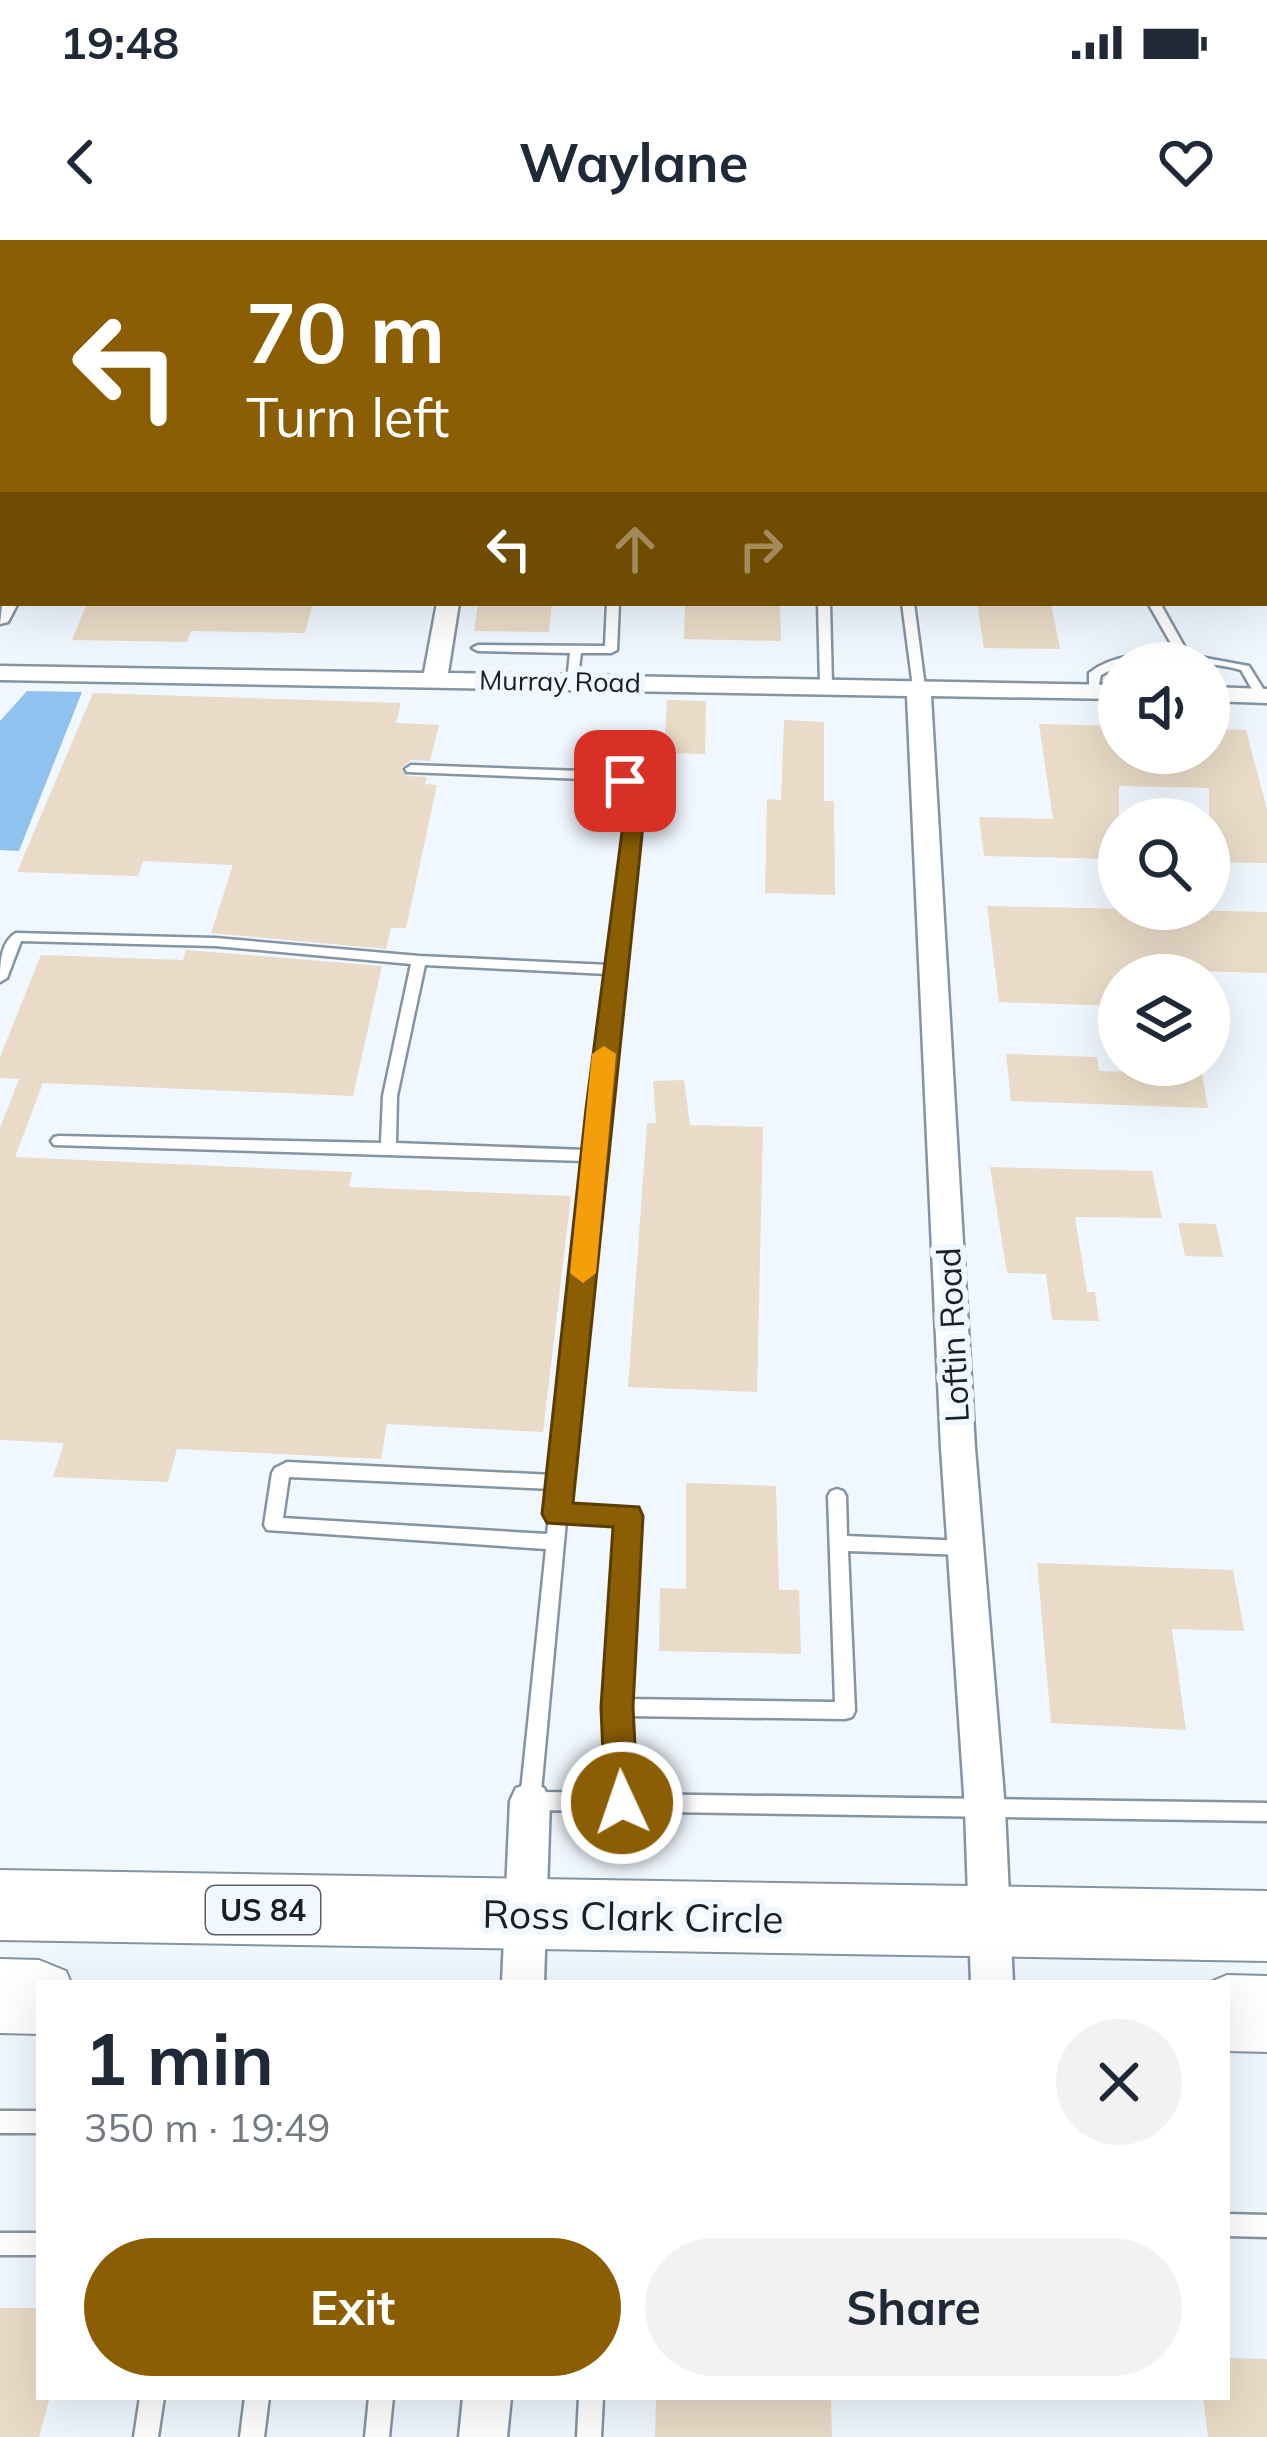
<!DOCTYPE html>
<html lang="en">
<head>
<meta charset="utf-8">
<style>
  :root { --surface:#fff; --page:#f2f2f3; --text:#1f2937; --muted:#747a83; --accent:#8c5e03 }
  body { margin:0; font-family:Mulish,sans-serif; background:var(--page); color:var(--text); height:100vh; display:flex; flex-direction:column; font-size:45px; white-space:nowrap }
  * { box-sizing:border-box; margin:0 }
  p { font-size:39px; color:var(--muted) }
  .icon { flex:none; width:66px; height:66px; fill:none; stroke:currentColor; stroke-width:2; stroke-linecap:round; stroke-linejoin:round }
  .map { position:relative; flex:1; overflow:hidden }
  .sheet { position:absolute; left:36px; top:1740px; width:1194px; height:420px; display:flex; flex-direction:column; background:var(--surface); border-radius:0px; box-shadow:0 12px 48px #0002 }
  .sheet>* { flex:none }
  .guide { position:absolute; left:0px; top:0px; width:1269px; height:366px; box-shadow:0 12px 48px #0002; background:#8c5e03; color:#fff; overflow:hidden }
  .buttons { position:absolute; left:1098px; top:402px; display:grid; gap:24px }
  .buttons a { display:grid; place-items:center; width:132px; height:132px; border-radius:50%; background:var(--surface); box-shadow:0 12px 48px #0002; font-size:60px }
  .pin { position:absolute; display:grid; place-items:center; width:102px; height:102px; color:#fff; margin:-51px; border-radius:24px; box-shadow:0 6px 18px #0006 }
  .me { position:absolute; width:132px; margin:-66px; rotate:357deg; stroke-linejoin:round; filter:drop-shadow(0 0 9px #0008) }
  .turn { display:flex; align-items:center; gap:42px; height:252px; padding:0 48px; font-size:54px }
  .turn .icon { width:156px; height:156px; stroke-width:2.5 }
  .turn b { display:block; font-size:84px; line-height:102px }
  .lanes { display:flex; align-items:center; height:114px; padding:0 48px; background:#0003; justify-content:center; gap:60px; direction:ltr }
  .lanes .off { opacity:.35 }
  .round { display:grid; place-items:center; flex:none; width:126px; height:126px; border-radius:63px; background:var(--page) }
  .head { display:flex; align-items:center; justify-content:space-between; height:204px; padding:0 48px }
  h1 { font-size:72px; font-weight:700; line-height:90px }
  .button { display:flex; gap:24px; margin-top:auto; padding:24px 48px }
  .button a { flex:1; height:138px; border-radius:72px; background:var(--accent); color:#fff; font-size:48px; font-weight:700; line-height:138px; text-align:center }
  .button a+a { background:var(--page); color:var(--text) }
  .status { display:flex; justify-content:space-between; align-items:center; height:84px; padding:0 60px; background:var(--surface); direction:ltr }
  .status svg { height:33px; fill:currentColor }
  header { display:flex; justify-content:space-between; align-items:center; height:156px; padding:0 48px; background:var(--surface); font-size:54px; font-weight:700 }
  .map>svg:first-child { display:block }
  .forest { fill:#90c2f0 }
  .building { fill:#e9dbc7 }
  .lines { fill:none; stroke-linecap:round; stroke-linejoin:round }
  .lane-casing { stroke:#8394a4; stroke-width:5 }
  .street-casing { stroke:#8394a4; stroke-width:5 }
  .highway-casing { stroke:#8394a4; stroke-width:4 }
  .lane { fill:#fff; fill-rule:evenodd }
  .street { fill:#fff; fill-rule:evenodd }
  .highway { fill:#fff; fill-rule:evenodd }
  .route { fill:#8c5e03; stroke:#5b3d02; stroke-width:3 }
  .slow { fill:#f59e0b }
  .labels { text-anchor:middle; dominant-baseline:central; stroke-width:12; stroke-linejoin:round; paint-order:stroke }
  .far-street-label { font-size:27px; fill:#181e24; stroke:#f0f7fe }
  .shield { fill:#f0f7fe; stroke:#595f65; stroke-width:3 }
  .shield-label { font-size:30px; font-weight:bold; fill:#181e24 }
  .street-label { font-size:33px; fill:#181e24; stroke:#f0f7fe }
  .near-street-label { font-size:39px; fill:#181e24; stroke:#f0f7fe }
</style>
</head>
<body>
<div class="status"><b>19:48</b><svg viewBox="0 0 49 12"><path d="M0 12V9h3v3zM5 12V6h3v6zM10 12V3h3v9zM15 12V0h3v12zM26 1h20v11H26zM47 4h2v5h-2z"/></svg></div>
<header><svg class="icon" aria-label="back" viewBox="0 0 24 24"><path d="M15 5l-7 7 7 7"/></svg>Waylane<svg class="icon" aria-label="heart" viewBox="0 0 24 24"><path d="M12 20l-8-8c-3-5 5-10 8-4 3-6 11-1 8 4z"/></svg></header>
<div class="map">
<svg width="1267" height="2197" viewBox="0 0 1267 2197">
  <rect width="100%" height="100%" fill="#f0f7fe"/>
  <g class="forest">
    <path d="M579 0H1267V85L1266 3Z"/>
    <path d="M27 451 82 452 19 611 0 610V481Z"/>
  </g>
  <g class="building">
    <path d="M87 363H313L305 393 191 391 187 402 72 400Z"/>
    <path d="M478 363H552L549 392 474 391Z"/>
    <path d="M977 363H1051L1060 409 984 408Z"/>
    <path d="M685 364 780 365 781 401 684 399Z"/>
    <path d="M93 453 401 463 396 483 439 485 430 521 411 520 401 528 407 536 427 537 425 544 437 545 406 688H391L386 709 211 693 233 625 143 621 138 636 17 632Z"/>
    <path d="M667 460 706 461 705 514 664 513Z"/>
    <path d="M784 480 824 482V561H834L835 655 765 653 767 559 781 560Z"/>
    <path d="M1039 484 1119 486V513H1209V489L1246 490 1267 569V623L1209 622V548L1119 546V619L984 616 979 577 1053 579Z"/>
    <path d="M987 666 1267 672V733L1120 729 1119 766 999 762Z"/>
    <path d="M186 710 382 726 353 856 43 843 15 917 352 932 349 947 571 956 543 1192 387 1184 381 1219 177 1209 168 1242 53 1237 64 1203 0 1200V888L19 839 0 838V817L41 715 183 720Z"/>
    <path d="M1006 814 1097 817 1099 831 1202 834 1208 868 1011 861Z"/>
    <path d="M684 840 690 885 763 887 757 1152 628 1147 647 883H656L653 841Z"/>
    <path d="M990 927 1152 931 1162 978 1075 977 1087 1052H1095L1099 1081 1052 1080 1046 1034 1007 1033Z"/>
    <path d="M1178 983 1216 984 1223 1017 1185 1016Z"/>
    <path d="M686 1243 776 1246 779 1350H799L801 1414 659 1411 660 1348 686 1349Z"/>
    <path d="M1037 1323 1233 1330 1244 1391 1172 1389 1186 1490 1051 1483Z"/>
    <path d="M0 2068H39V2157H50L39 2197H0Z"/>
    <path d="M1227 2118 1267 2119V2197H1208L1203 2157H1227Z"/>
    <path d="M656 2157H831L832 2197H655Z"/>
  </g>
  <g class="lines">
    <g class="lane-casing">
      <g id="lane">
        <path d="M607 363H619L617 410 611 413H581L577 444 567 441 570 413 478 411 472 408 478 405 605 406Z"/>
        <path d="M818 363H830L832 445 826 449 820 445Z"/>
        <path d="M902 363H914L925 447 919 451 913 447Z"/>
        <path d="M1148 363H1160L1189 415 1249 426 1267 455 1265 458H1257L1241 430C1200 419 1162 423 1119 423V426L1101 435 1097 454H1089V433C1113 414 1147 413 1177 414Z"/>
        <path d="M411 525 612 532 637 545 642 556 605 869 568 1267 628 1269 634 1271 637 1276 627 1459 835 1462 828 1256 831 1251 837 1249 843 1251 846 1256 847 1296 966 1301 972 1303 975 1308 972 1313 966 1315 848 1311 855 1471 852 1477 845 1479 627 1476 631 1554 1267 1563V1581L530 1570 523 1567 520 1561 546 1309 267 1290 264 1285 272 1233 275 1228 287 1222 553 1235 585 921 54 905 51 901 54 897 59 896 381 903 383 856 411 724 215 706 21 701 7 738 0 742C0 725 0 702 16 693L215 698 419 716 609 725 630 556 627 550 609 540 407 532 405 529ZM425 725 607 734 586 910 396 903 397 856ZM289 1237 552 1249 547 1294 283 1278ZM566 1281 619 1283 607 1467 612 1553 541 1552Z"/>
        <rect x="0" y="1871" width="39" height="22"/>
        <path d="M1227 1974 1267 1975V1997L1227 1996Z"/>
        <rect x="0" y="1993" width="39" height="22"/>
        <path d="M140 2157H164L158 2197H134Z"/>
        <path d="M245 2157H269L264 2197H240Z"/>
        <path d="M369 2157H393L389 2197H365Z"/>
        <path d="M579 2157H603L601 2197H577Z"/>
      </g>
    </g>
    <g class="street-casing">
      <g id="street">
        <path d="M168 0H186L166 3Z"/>
        <path d="M3 357V363H18L8 382 0 384Z"/>
        <path d="M437 363H459L448 433 1119 445V459L931 456 975 1208 1005 1569 1013 1743H971L965 1569 941 1208 907 456 0 440V426L424 433Z"/>
        <path d="M1209 447 1267 449V463L1209 461Z"/>
        <path d="M530 1543 544 1548 550 1561 544 1743H502L510 1561 516 1548Z"/>
        <path d="M463 2157H511L507 2197H459Z"/>
      </g>
    </g>
    <g class="highway-casing">
      <g id="highway">
        <path d="M0 1630 1267 1651V1721L0 1700Z"/>
        <path d="M0 1719 39 1720 66 1731 71 1743H39V1794L0 1793Z"/>
        <path d="M1227 1735 1267 1736V1812L1227 1811V1743H1208Z"/>
      </g>
    </g>
    <use href="#lane" class="lane"/>
    <use href="#street" class="street"/>
    <use href="#highway" class="highway"/>
  </g>
  <path class="route" d="M625 535 633 537 646 556 573 1263 639 1267 643 1276 633 1467 638 1563 633 1573 622 1577 610 1573 605 1563 601 1467 613 1287 547 1283 542 1274 586 869 622 592 625 556 615 541Z"/>
  <path class="slow" d="M604 806 616 814 596 1033 583 1043 570 1033 592 814Z"/>
  <g class="labels">
    <g class="far-street-label">
      <text transform="translate(560 441) rotate(1)">Murray Road</text>
    </g>
    <rect class="shield" x="206" y="1646" width="114" height="48" rx="9"/>
    <g class="shield-label">
      <text x="263" y="1670">US 84</text>
    </g>
    <g class="street-label">
      <text transform="translate(952 1095) rotate(-93)">Loftin Road</text>
    </g>
    <g class="near-street-label">
      <text transform="translate(633 1676) rotate(1)">Ross Clark Circle</text>
    </g>
  </g>
</svg>
<div class="buttons">
<a><svg class="icon" aria-label="sound" viewBox="0 0 24 24"><path d="M4 9h4l5-4v14l-5-4H4zM17 9q2 3 0 6"/></svg></a>
<a><svg class="icon" aria-label="search" viewBox="0 0 24 24"><circle cx="10" cy="10" r="6"/><path d="M15 15l6 6"/></svg></a>
<a><svg class="icon" aria-label="layers" viewBox="0 0 24 24"><path d="M12 4l9 5-9 5-9-5zM3 14l9 5 9-5"/></svg></a>
</div>
<div class="pin" style="left:625px;top:541px;background:#d93025"><svg class="icon" aria-label="arrive" viewBox="0 0 24 24"><path d="M6 21V4h12l-3 4 3 4H6"/></svg></div>
<svg class="me" style="left:622px;top:1563px" viewBox="-20 -20 40 40"><circle r="17" fill="#8c5e03" stroke="#fff" stroke-width="3"/><path d="M0-11L8 9 0 5-8 9z" fill="#fff"/></svg>
<div class="guide">
<div class="turn"><svg class="icon" aria-label="left" viewBox="0 0 24 24"><path d="M17 20v-9H6M10 6l-5 5 5 5"/></svg><div><b>70 m</b>Turn left</div></div>
<div class="lanes"><svg class="icon" aria-label="left" viewBox="0 0 24 24"><path d="M17 20v-9H6M10 6l-5 5 5 5"/></svg><svg class="icon off" aria-label="ahead" viewBox="0 0 24 24"><path d="M12 20V5M6 11l6-6 6 6"/></svg><svg class="icon off" aria-label="right" viewBox="0 0 24 24"><path d="M7 20v-9h11M14 6l5 5-5 5"/></svg></div>
</div>
<section class="sheet">
<div class="head"><div><h1>1 min</h1><p>350 m · 19:49</p></div><a class="round"><svg class="icon" aria-label="close" viewBox="0 0 24 24"><path d="M6 6l12 12M18 6L6 18"/></svg></a></div>
<div class="button"><a>Exit</a><a>Share</a></div>
</section>
</div>
</body>
</html>
